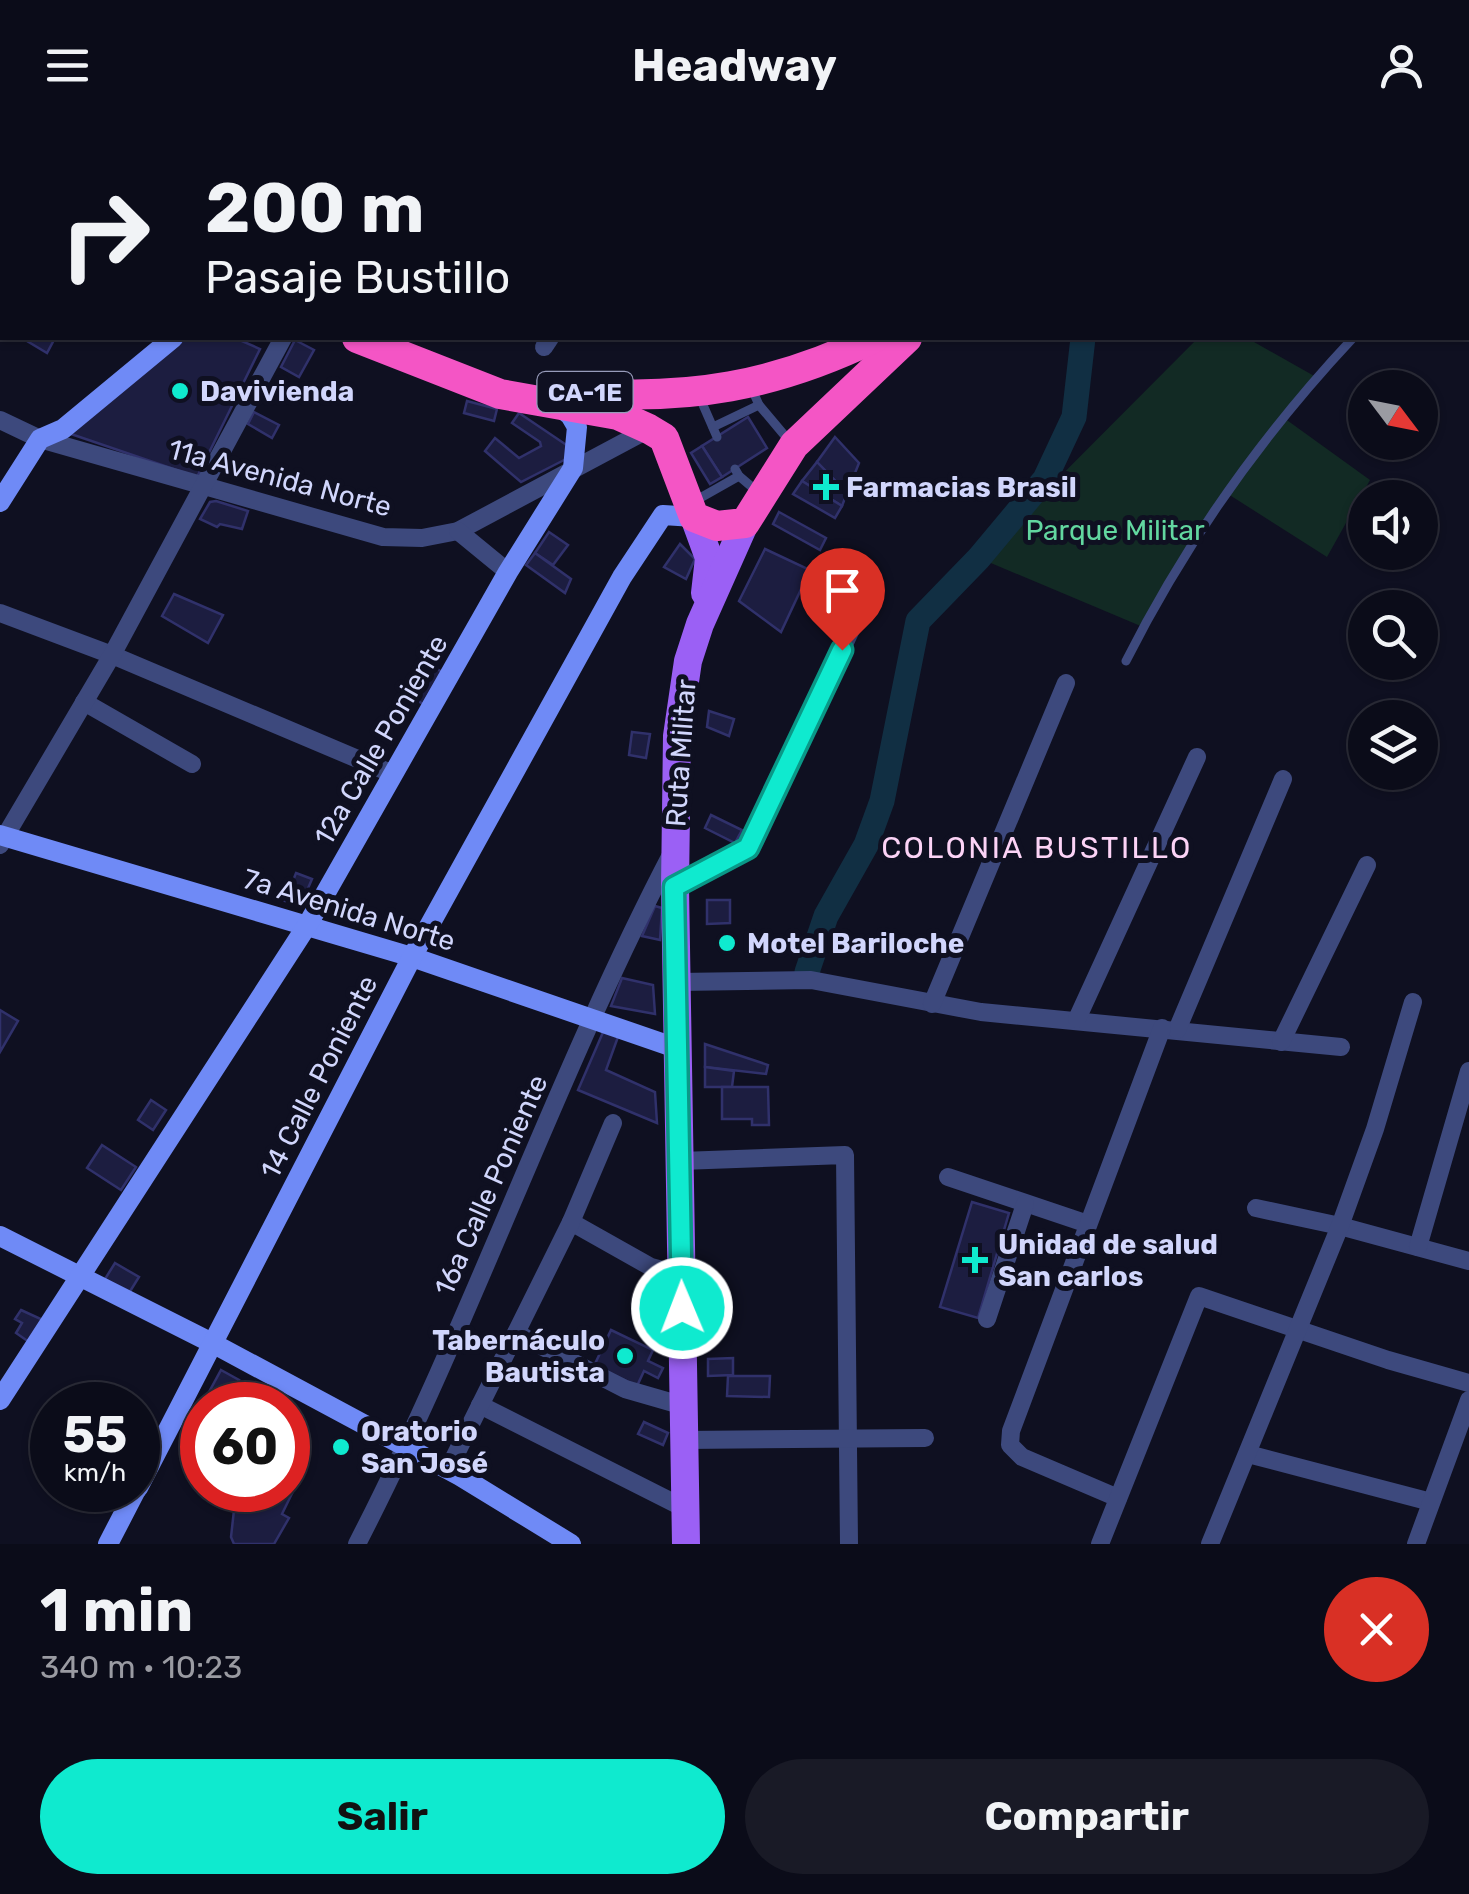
<!DOCTYPE html>
<html lang="es">
<head>
<meta charset="utf-8">
<style>
  :root { --surface:#0b0c19; --page:#191a26; --text:#f1f3f6; --muted:#9a9ba2; --line:#2b2c38; --accent:#0feacf }
  body { margin:0; font-family:Rubik,sans-serif; background:var(--page); color:var(--text); height:100vh; display:flex; flex-direction:column; font-size:38px; white-space:nowrap }
  * { box-sizing:border-box; margin:0 }
  p { font-size:32px; color:var(--muted) }
  .icon { flex:none; width:55px; height:55px; fill:none; stroke:currentColor; stroke-width:2; stroke-linecap:round; stroke-linejoin:round }
  .map { position:relative; height:1414px; overflow:hidden }
  .panel { display:flex; flex-direction:column; background:var(--surface); flex:1 }
  .panel>* { flex:none }
  .top-card { position:absolute; left:0px; top:0px; width:1470px; height:210px; box-shadow:0 2px 8px #0004,0 0 0 2px var(--line); background:#0b0c19; color:var(--text); overflow:hidden }
  .needle { width:65px; rotate:122deg }
  .buttons { position:absolute; left:1348px; top:240px; display:grid; gap:20px }
  .buttons a { display:grid; place-items:center; width:90px; height:90px; border-radius:50%; background:var(--surface); box-shadow:0 2px 8px #0004,0 0 0 2px var(--line); font-size:50px }
  .speed { position:absolute; left:30px; top:1252px; display:flex; gap:20px; font-size:50px; font-weight:700; text-align:center }
  .speed>* { display:grid; place-content:center; width:130px; height:130px; border-radius:50%; background:var(--surface); box-shadow:0 2px 8px #0004,0 0 0 2px var(--line); line-height:1 }
  .speed small { font-size:25px; font-weight:400 }
  .speed .limit { border:15px solid #d22; background:#fff; color:#111 }
  .pin { position:absolute; display:grid; place-items:center; width:85px; height:85px; color:#fff; margin:-102px -42px; border-radius:50% 50% 50% 0; rotate:-45deg; box-shadow:0 0 10px #0007 }
  .pin .icon { rotate:45deg }
  .me { position:absolute; width:110px; margin:-55px; rotate:359deg; stroke-linejoin:round; filter:drop-shadow(0 0 8px #0008) }
  .turn { display:flex; align-items:center; gap:35px; height:210px; padding:0 40px; font-size:45px }
  .turn .icon { width:130px; height:130px; stroke-width:2.5 }
  .turn b { display:block; font-size:70px; line-height:85px }
  .round { display:grid; place-items:center; flex:none; width:105px; height:105px; border-radius:52px; background:var(--page) }
  .head { display:flex; align-items:center; justify-content:space-between; height:170px; padding:0 40px }
  h1 { font-size:60px; font-weight:700; line-height:75px }
  .button { display:flex; gap:20px; margin-top:auto; padding:20px 40px }
  .button a { flex:1; height:115px; border-radius:60px; background:var(--accent); color:#111; font-size:40px; font-weight:700; line-height:115px; text-align:center }
  .button a+a { background:var(--page); color:var(--text) }
  header { display:flex; justify-content:space-between; align-items:center; height:130px; padding:0 40px; background:var(--surface); font-size:45px; font-weight:700 }
  .map>svg:first-child { display:block }
  .green { fill:#122a24 }
  .lines { fill:none; stroke-linecap:round; stroke-linejoin:round }
  .river { stroke:#112f43; stroke-width:25 }
  .building { fill:#1c1d40; stroke:#30316b; stroke-width:2.5 }
  .lane { stroke:#3d497d; stroke-width:9 }
  .street { stroke:#3d497d; stroke-width:18 }
  .secondary { stroke:#6f8af6; stroke-width:20 }
  .primary { stroke:#9b60f5; stroke-width:28 }
  .highway { stroke:#f455c5; stroke-width:30 }
  .route-casing { stroke:#0a9887; stroke-width:25 }
  .route { stroke:#0feacf; stroke-width:18 }
  .poi-dot { fill:#0feacf; stroke:#0f1021; stroke-width:4 }
  .labels { text-anchor:middle; dominant-baseline:central; stroke-width:10; stroke-linejoin:round; paint-order:stroke }
  .shield { fill:#0f1021; stroke:#979bba; stroke-width:2.5 }
  .shield-label { font-size:25px; font-weight:bold; fill:#d1d6fc }
  .poi-label { font-size:28px; font-weight:bold; fill:#d1d6fc; stroke:#0f1021; text-anchor:start }
  .street-label { font-size:28px; fill:#d1d6fc; stroke:#0f1021 }
  .park-label { font-size:28px; fill:#62d7a0; stroke:#0f1021 }
  .neighbourhood-label { font-size:30px; letter-spacing:2.5px; fill:#fcd3f6; stroke:#0f1021 }
</style>
</head>
<body>
<header><svg class="icon" aria-label="menu" viewBox="0 0 24 24"><path d="M4 6h16M4 12h16M4 18h16"/></svg>Headway<svg class="icon" aria-label="person" viewBox="0 0 24 24"><circle cx="12" cy="8" r="4"/><path d="M4 21q1-7 8-7t8 7"/></svg></header>
<div class="map">
<svg width="1469" height="1414" viewBox="0 0 1469 1414">
  <rect width="100%" height="100%" fill="#0f1021"/>
  <path class="green" d="M1198 208H1247L1316 247 1284 288 1370 350 1327 427 1228 364 1143 497 979 428Z"/>
  <g class="lines">
    <g class="river">
      <path d="M1138 2 1140 0"/>
      <path d="M807 842 826 786 866 715 882 671 918 491 979 428 1045 349 1074 287 1083 208"/>
    </g>
  </g>
  <g class="building">
    <path d="M0 73 2 75V195L0 194Z"/>
    <path d="M22 208H55L47 223Z"/>
    <path d="M186 208H235L260 219 197 347 68 303Z"/>
    <path d="M295 210 314 220 299 247 281 237Z"/>
    <path d="M467 271 497 279 494 291 464 283Z"/>
    <path d="M254 282 279 295 272 308 248 294Z"/>
    <path d="M519 283 568 316 566 329 521 352 485 321 495 308 519 328 541 316 540 312 512 293Z"/>
    <path d="M748 287 767 318 722 347 702 316Z"/>
    <path d="M835 307 859 333 847 363 817 332Z"/>
    <path d="M702 316 722 347 710 354 691 323Z"/>
    <path d="M817 332 847 363 842 376 802 351Z"/>
    <path d="M802 351 842 376 835 388 793 364Z"/>
    <path d="M216 371 248 381 242 399 220 394 217 397 200 389 210 372Z"/>
    <path d="M779 382 826 408 820 420 773 394Z"/>
    <path d="M549 402 568 415 553 435 535 423Z"/>
    <path d="M680 414 695 429 686 449 664 437Z"/>
    <path d="M765 419 810 440 781 502 739 471Z"/>
    <path d="M535 423 571 449 565 463 526 435Z"/>
    <path d="M174 464 223 485 208 513 162 486Z"/>
    <path d="M423 531 442 542 423 574 404 562Z"/>
    <path d="M709 581 734 589 729 606 707 597Z"/>
    <path d="M632 602 650 604 646 628 629 625Z"/>
    <path d="M711 685 742 700 735 713 705 698Z"/>
    <path d="M296 743 312 749 300 777 285 771Z"/>
    <path d="M707 770H730V793L707 794Z"/>
    <path d="M655 776 662 778 660 810 642 806Z"/>
    <path d="M622 848 653 855 655 884 611 876Z"/>
    <path d="M0 880 18 891 0 922Z"/>
    <path d="M604 900 619 904 606 940 655 962 657 993 578 960Z"/>
    <path d="M705 914 768 935 766 944 705 937Z"/>
    <path d="M705 937 734 941 732 957H705Z"/>
    <path d="M722 957H768L769 995H752V989H722Z"/>
    <path d="M151 970 166 980 153 1000 138 990Z"/>
    <path d="M102 1015 136 1037 121 1060 87 1038Z"/>
    <path d="M972 1072 1009 1083 978 1188 940 1177Z"/>
    <path d="M115 1133 139 1147 129 1163 105 1149Z"/>
    <path d="M21 1180 43 1190 29 1212 16 1203 22 1193 15 1189Z"/>
    <path d="M611 1200 653 1220 648 1231 663 1238 658 1248 644 1241 637 1256 594 1236Z"/>
    <path d="M733 1228V1245L708 1246V1229Z"/>
    <path d="M221 1240 239 1250 224 1275H202V1304L190 1297Z"/>
    <path d="M728 1246H770L769 1267 727 1266Z"/>
    <path d="M644 1292 668 1303 663 1315 638 1304Z"/>
    <path d="M288 1340 301 1345 282 1384 289 1388 274 1414H234L231 1407 234 1380 241 1371 247 1372 252 1360H288Z"/>
  </g>
  <g class="lines">
    <g class="lane">
      <path d="M1418 0 1419 2"/>
      <path d="M96 2 97 0"/>
      <path d="M110 2 117 0"/>
      <path d="M1468 81H1469"/>
      <path d="M1468 161H1469"/>
      <path d="M751 257 759 275 791 313"/>
      <path d="M700 268 717 307"/>
      <path d="M713 297 759 275"/>
      <path d="M735 339 739 346 759 363"/>
      <path d="M693 372 739 346"/>
      <path d="M1126 531C1185 414 1264 303 1353 208"/>
    </g>
    <g class="street">
      <path d="M520 2 522 0"/>
      <path d="M601 2 602 0"/>
      <path d="M712 2 714 0"/>
      <path d="M544 217 550 208"/>
      <path d="M0 290 40 309 383 407 422 408 458 401 649 299"/>
      <path d="M458 401 508 442"/>
      <path d="M0 483 112 525 393 644"/>
      <path d="M84 572 192 634"/>
      <path d="M0 715 112 525 283 208"/>
      <path d="M675 757 748 718 873 453"/>
      <path d="M678 852 811 850 981 882 1341 917"/>
      <path d="M932 874 1066 553"/>
      <path d="M1077 889 1197 627"/>
      <path d="M1177 900 1283 649"/>
      <path d="M1281 912 1367 735"/>
      <path d="M681 1031 845 1025 849 1414"/>
      <path d="M948 1047 1088 1094"/>
      <path d="M1256 1078 1340 1096 1469 1131"/>
      <path d="M571 1092 651 1137 681 1145"/>
      <path d="M1418 1117 1469 941"/>
      <path d="M987 1189 1025 1074"/>
      <path d="M516 1203 625 1259 684 1276"/>
      <path d="M480 1275 686 1379"/>
      <path d="M685 1310 925 1308"/>
      <path d="M1248 1324 1431 1372"/>
      <path d="M448 1340 571 1092 613 993"/>
      <path d="M1118 1368 1022 1327 1010 1315 1011 1301 1162 898"/>
      <path d="M357 1414C473 1189 555 947 672 723"/>
      <path d="M1100 1414 1199 1166 1388 1230 1469 1253"/>
      <path d="M1210 1414 1340 1096 1375 999 1413 872"/>
      <path d="M1416 1414 1469 1270"/>
    </g>
    <g class="secondary">
      <path d="M569 0 573 2"/>
      <path d="M373 2 375 0"/>
      <path d="M1041 2 1043 0"/>
      <path d="M0 372 40 309 63 299 173 208"/>
      <path d="M0 705 412 827 679 919"/>
      <path d="M0 1106 214 1214 460 1346 571 1414"/>
      <path d="M0 1270 308 794 508 442 573 338 577 297 570 285 557 275"/>
      <path d="M138 1358 412 827 622 447 663 385 694 387"/>
      <path d="M108 1414 136 1360"/>
    </g>
    <g class="primary">
      <path d="M694 387 709 428 705 463"/>
      <path d="M686 1414 675 757 677 606 688 531 700 494 745 393"/>
    </g>
    <g class="highway">
      <path d="M1372 2 1378 0"/>
      <path d="M0 56 2 57"/>
      <path d="M357 208 500 264 618 285 649 299 664 308 694 387 717 396 745 393 794 315 907 208"/>
      <path d="M578 262C688 271 775 256 874 208"/>
    </g>
  </g>
  <g class="lines">
    <g class="route-casing">
      <path id="route" d="M682 1178 674 757 748 718 842 520"/>
    </g>
    <use href="#route" class="route"/>
  </g>
  <g class="poi-dot">
    <circle cx="180" cy="261" r="10"/>
    <path d="M821 342h10v10h10v10h-10v10h-10v-10h-10v-10h10z"/>
    <circle cx="727" cy="813" r="10"/>
    <path d="M970 1115h10v10h10v10h-10v10h-10v-10h-10v-10h10z"/>
    <circle cx="625" cy="1226" r="10"/>
    <circle cx="341" cy="1317" r="10"/>
  </g>
  <g class="labels">
    <rect class="shield" x="537.5" y="242" width="95" height="40" rx="8"/>
    <g class="shield-label">
      <text x="585" y="262">CA-1E</text>
    </g>
    <g class="poi-label">
      <text x="200" y="261">Davivienda</text>
      <text x="846" y="357">Farmacias Brasil</text>
      <text x="747" y="813">Motel Bariloche</text>
      <text x="998" y="1114">Unidad de salud<tspan x="998" dy="32">San carlos</tspan></text>
      <text x="605" y="1210" text-anchor="end">Tabernáculo<tspan x="605" dy="32">Bautista</tspan></text>
      <text x="361" y="1301">Oratorio<tspan x="361" dy="32">San José</tspan></text>
    </g>
    <g class="street-label">
      <text transform="translate(280 348) rotate(15)">11a Avenida Norte</text>
      <text transform="translate(381 610) rotate(-60)">12a Calle Poniente</text>
      <text transform="translate(681 623) rotate(-86)">Ruta Militar</text>
      <text transform="translate(349 780) rotate(17)">7a Avenida Norte</text>
      <text transform="translate(319 947) rotate(-63)">14 Calle Poniente</text>
      <text transform="translate(491 1055) rotate(-66)">16a Calle Poniente</text>
    </g>
    <g class="park-label">
      <text x="1115" y="400">Parque Militar</text>
    </g>
    <g class="neighbourhood-label">
      <text x="1037" y="718">COLONIA BUSTILLO</text>
    </g>
  </g>
</svg>
<div class="buttons">
<a><svg class="needle" viewBox="-14 -14 28 28"><path d="M0-13l5 13h-10z" fill="#e53935"/><path d="M0 13l5-13h-10z" fill="#9a9ba2"/></svg></a>
<a><svg class="icon" aria-label="sound" viewBox="0 0 24 24"><path d="M4 9h4l5-4v14l-5-4H4zM17 9q2 3 0 6"/></svg></a>
<a><svg class="icon" aria-label="search" viewBox="0 0 24 24"><circle cx="10" cy="10" r="6"/><path d="M15 15l6 6"/></svg></a>
<a><svg class="icon" aria-label="layers" viewBox="0 0 24 24"><path d="M12 4l9 5-9 5-9-5zM3 14l9 5 9-5"/></svg></a>
</div>
<div class="speed"><div>55<small>km/h</small></div><div class="limit">60</div></div>
<div class="pin" style="left:842px;top:520px;background:#d93025"><svg class="icon" aria-label="arrive" viewBox="0 0 24 24"><path d="M6 21V4h12l-3 4 3 4H6"/></svg></div>
<svg class="me" style="left:682px;top:1178px" viewBox="-20 -20 40 40"><circle r="17" fill="#0feacf" stroke="#fff" stroke-width="3"/><path d="M0-11L8 9 0 5-8 9z" fill="#fff"/></svg>
<div class="top-card">
<div class="turn"><svg class="icon" aria-label="right" viewBox="0 0 24 24"><path d="M7 20v-9h11M14 6l5 5-5 5"/></svg><div><b>200 m</b>Pasaje Bustillo</div></div>
</div>
</div>
<section class="panel">
<div class="head"><div><h1>1 min</h1><p>340 m · 10:23</p></div><a class="round" style="background:#d93025;color:#fff"><svg class="icon" aria-label="close" viewBox="0 0 24 24"><path d="M6 6l12 12M18 6L6 18"/></svg></a></div>
<div class="button"><a>Salir</a><a>Compartir</a></div>
</section>
</body>
</html>
